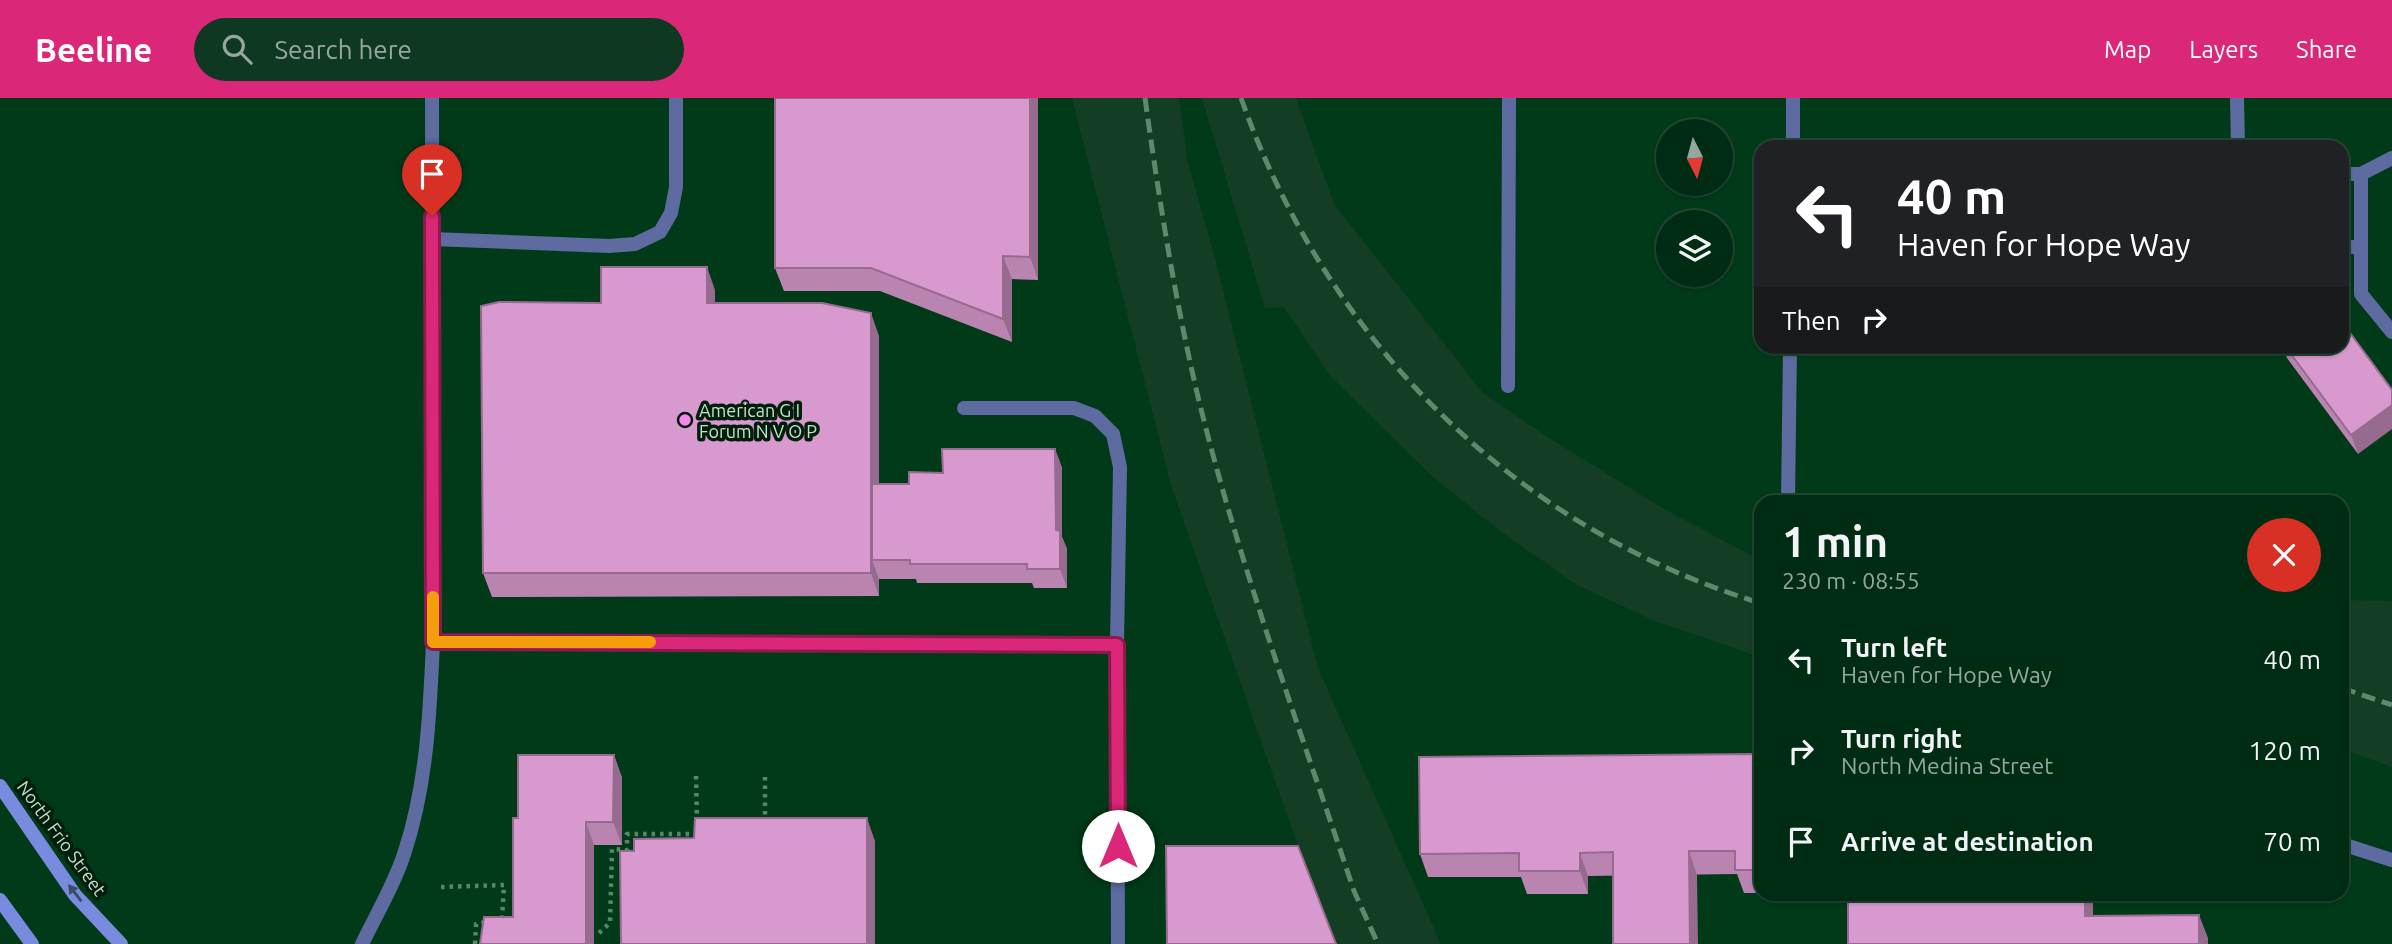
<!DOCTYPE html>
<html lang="en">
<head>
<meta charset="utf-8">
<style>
  :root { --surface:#002c13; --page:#0e3821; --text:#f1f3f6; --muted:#95a7a0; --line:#224833; --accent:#db2777 }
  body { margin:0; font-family:Ubuntu,sans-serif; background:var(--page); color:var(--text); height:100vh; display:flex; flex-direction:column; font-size:26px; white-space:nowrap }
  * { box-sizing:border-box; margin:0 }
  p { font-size:23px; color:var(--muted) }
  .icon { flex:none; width:38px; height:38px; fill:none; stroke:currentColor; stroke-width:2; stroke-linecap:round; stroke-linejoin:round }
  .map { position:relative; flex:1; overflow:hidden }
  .details { position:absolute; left:1754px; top:397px; width:595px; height:406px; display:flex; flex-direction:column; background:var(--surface); border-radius:21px; box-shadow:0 2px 5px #0004,0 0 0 2px var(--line) }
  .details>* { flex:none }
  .guide { position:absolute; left:1754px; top:42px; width:595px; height:214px; border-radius:21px; box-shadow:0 2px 5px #0004,0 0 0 2px var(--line); background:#202124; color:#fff; overflow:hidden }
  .needle { width:46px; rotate:174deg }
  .tools { position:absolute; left:1656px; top:21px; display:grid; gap:14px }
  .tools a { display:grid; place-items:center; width:77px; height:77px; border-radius:50%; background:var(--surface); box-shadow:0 2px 5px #0004,0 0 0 2px var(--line); font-size:35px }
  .pin { position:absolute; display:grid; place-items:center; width:60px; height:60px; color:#fff; margin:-72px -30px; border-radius:50% 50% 50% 0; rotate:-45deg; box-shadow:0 0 7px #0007 }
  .pin .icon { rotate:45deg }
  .me { position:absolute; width:77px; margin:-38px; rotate:0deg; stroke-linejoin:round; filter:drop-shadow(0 0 5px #0008) }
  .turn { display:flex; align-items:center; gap:24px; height:147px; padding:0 28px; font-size:32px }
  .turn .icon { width:91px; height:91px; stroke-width:2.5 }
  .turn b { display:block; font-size:49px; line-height:60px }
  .then { display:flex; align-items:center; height:66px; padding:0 28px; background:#0003; gap:14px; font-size:26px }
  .round { display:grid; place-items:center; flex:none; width:74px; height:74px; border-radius:37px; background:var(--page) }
  .summary { display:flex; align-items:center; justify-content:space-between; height:119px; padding:0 28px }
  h1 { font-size:42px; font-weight:700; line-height:52px }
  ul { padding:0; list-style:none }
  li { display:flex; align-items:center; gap:21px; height:91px; padding:0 28px }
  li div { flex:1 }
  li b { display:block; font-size:26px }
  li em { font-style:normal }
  header { display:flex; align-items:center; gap:42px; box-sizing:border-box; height:98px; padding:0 35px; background:var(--accent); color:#fff }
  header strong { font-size:33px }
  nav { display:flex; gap:38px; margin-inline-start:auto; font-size:24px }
  .search { width:490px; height:63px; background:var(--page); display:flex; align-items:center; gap:18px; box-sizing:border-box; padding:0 24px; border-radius:38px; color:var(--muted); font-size:26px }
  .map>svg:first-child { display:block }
  .built { fill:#143e23 }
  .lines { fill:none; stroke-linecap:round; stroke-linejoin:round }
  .path { stroke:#578669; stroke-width:4.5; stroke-dasharray:3.5 5; stroke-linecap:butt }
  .lane { stroke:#5e6ba0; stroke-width:14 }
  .street { stroke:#5e6ba0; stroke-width:14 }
  .secondary { stroke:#788bdf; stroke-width:14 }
  .rail { stroke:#5c8a6d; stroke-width:5; stroke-dasharray:14 7; stroke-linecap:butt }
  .wall { fill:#ba84b1 }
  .shaded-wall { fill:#976b90 }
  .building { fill:#d899ce; stroke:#976b90; stroke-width:2 }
  .oneway { fill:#374e6a }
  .route-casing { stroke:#8e194d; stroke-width:18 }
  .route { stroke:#db2777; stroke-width:12 }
  .slow { stroke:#f59e0b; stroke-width:12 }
  .poi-dot { fill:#f987e9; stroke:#011d0b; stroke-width:2.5 }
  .labels { text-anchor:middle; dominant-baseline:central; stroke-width:7; stroke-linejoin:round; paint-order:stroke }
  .poi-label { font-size:18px; fill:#c0e2c8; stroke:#011d0b; text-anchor:start }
  .street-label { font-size:18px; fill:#c0e2c8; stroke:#011d0b }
</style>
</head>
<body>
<header>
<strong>Beeline</strong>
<div class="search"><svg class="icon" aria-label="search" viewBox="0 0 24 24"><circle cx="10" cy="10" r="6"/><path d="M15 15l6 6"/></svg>Search here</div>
<nav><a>Map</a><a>Layers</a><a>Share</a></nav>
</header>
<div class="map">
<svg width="2392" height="846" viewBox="0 0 2392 846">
  <rect width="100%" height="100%" fill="#003a19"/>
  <g class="built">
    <path d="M1072 0H1179L1188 65 1217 168 1318 570 1441 846H1336L1306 771 1171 387Z"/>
    <path d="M1202 0H1296L1334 106 1483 295 1549 340 1664 411 1760 462V559L1655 523 1577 487 1500 433 1433 379 1330 278 1284 209 1265 210Z"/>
    <path d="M2342 502 2392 503V669L2342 651Z"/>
  </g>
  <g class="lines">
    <g class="path">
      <path d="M696 678 697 723"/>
      <path d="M765 679V723"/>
      <path d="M441 789 504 787 502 821H498"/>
      <path d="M599 835 610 825 612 751 627 752V736H699"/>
      <path d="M475 846 476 826 486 824"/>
    </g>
    <g class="lane">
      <path d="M2237 0 2238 49"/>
      <path d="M2342 76H2361L2392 60"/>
      <path d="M2361 76V196L2392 234"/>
      <path d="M432 141 609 148 635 146 660 134 671 115 676 89V0"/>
      <path d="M2342 149H2361"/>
      <path d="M1508 288 1509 0"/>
      <path d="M964 310H1074L1095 318 1113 336 1120 369 1117 546"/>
      <path d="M2342 746 2392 762"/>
    </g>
    <g class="street">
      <path d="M1793 49V0"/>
      <path d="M1788 404 1790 248"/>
      <path d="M433 544 1117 546 1118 846"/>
      <path d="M362 846C376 817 396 783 405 753 427 686 430 613 433 544L432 0"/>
    </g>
    <g class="secondary">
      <path d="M0 688 75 797 121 846"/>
      <path d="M0 802 32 846"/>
    </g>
    <g class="rail">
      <path d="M1145 0C1159 101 1175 203 1199 303 1240 469 1300 631 1354 793L1378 846"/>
      <path d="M1241 0C1327 243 1513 429 1760 505"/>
      <path d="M2342 590 2392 607"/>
    </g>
  </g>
  <g class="wall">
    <path d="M1038 0V182L1012 181V244L880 193H784L775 170Z"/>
    <path d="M715 192V205L879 238V386H909L943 375 1055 351 1062 370V439L1067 451V490H1034L1032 485H917L916 481H879V498L492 499 483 475 601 205Z"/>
    <path d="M2282 248H2342L2358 356 2287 260Z"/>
    <path d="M1760 656V795H1744L1737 776 1588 778V796H1527L1521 779H1428L1420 756Z"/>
    <path d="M614 657 622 680V747H594V846H480L513 819 518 720Z"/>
  </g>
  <g class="shaded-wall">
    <path d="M1030 0H1038V182L1030 159Z"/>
    <path d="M1003 158 1012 181V244L1003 221Z"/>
    <path d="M707 169 715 192V228L707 205Z"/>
    <path d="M871 215 879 238V462H872L879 481V498L871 475Z"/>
    <path d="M2392 307V331L2358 356 2351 337Z"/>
    <path d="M1055 351 1062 370V439L1067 451V490L1060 471 1056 432Z"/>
    <path d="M614 657 622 680V747L613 724Z"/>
    <path d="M867 720 875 743V846H867Z"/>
    <path d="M586 724 594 747V846H586Z"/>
    <path d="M1689 753 1697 777 1698 846H1690Z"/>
    <path d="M1580 755 1588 778V796L1580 773Z"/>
    <path d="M2085 796H2093V841L2085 818Z"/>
    <path d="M2199 817 2208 840V846H2199Z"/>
  </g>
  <g class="building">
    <path d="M775 0H1030V159L1003 158V221L871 170H775Z"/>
    <path d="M601 169H707V205H822L871 215V475H483L481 208 499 204 601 205Z"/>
    <path d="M2342 224 2392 292V307L2351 337 2285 248H2342Z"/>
    <path d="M942 351H1055L1056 432 1060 433V471H1027V466H910V462H872V386H909V374L943 375Z"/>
    <path d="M1760 656V772H1735V753H1689L1690 846H1613V754L1580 755V773H1519V755L1420 756 1419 659Z"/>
    <path d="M518 657H614L613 724H586V846H480L484 819H513V720H518Z"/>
    <path d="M695 720H867V846H621L620 753H634V741L694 740Z"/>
    <path d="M1166 748H1298L1336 846H1167Z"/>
    <path d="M1848 796H2085V818L2199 817V846H1848Z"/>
  </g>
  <defs><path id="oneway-solid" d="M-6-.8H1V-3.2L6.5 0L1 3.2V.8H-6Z" transform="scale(1.75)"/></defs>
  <use class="oneway" href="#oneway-solid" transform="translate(75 795) rotate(-128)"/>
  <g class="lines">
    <g class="route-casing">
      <path id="route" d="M432 118 433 544 1117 547 1118 748"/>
    </g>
    <use href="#route" class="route"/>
    <path class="slow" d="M433 499V544H650"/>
  </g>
  <circle class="poi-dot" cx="685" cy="322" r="7"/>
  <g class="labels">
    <g class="poi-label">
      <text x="699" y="312">American G I<tspan x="699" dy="21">Forum N V O P</tspan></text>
    </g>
    <g class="street-label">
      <text transform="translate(62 740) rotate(54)">North Frio Street</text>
    </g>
  </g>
</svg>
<div class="tools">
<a><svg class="needle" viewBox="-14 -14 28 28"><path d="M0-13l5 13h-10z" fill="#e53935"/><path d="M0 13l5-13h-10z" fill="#95a7a0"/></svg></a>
<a><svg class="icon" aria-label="layers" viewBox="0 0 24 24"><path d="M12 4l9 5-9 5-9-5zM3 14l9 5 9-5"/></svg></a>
</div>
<div class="pin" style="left:432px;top:118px;background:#d93025"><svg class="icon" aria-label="arrive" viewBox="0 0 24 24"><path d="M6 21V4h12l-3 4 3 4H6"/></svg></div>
<svg class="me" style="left:1118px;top:748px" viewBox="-20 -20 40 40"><circle r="19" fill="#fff"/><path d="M0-13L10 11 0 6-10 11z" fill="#db2777"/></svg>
<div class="guide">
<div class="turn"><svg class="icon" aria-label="left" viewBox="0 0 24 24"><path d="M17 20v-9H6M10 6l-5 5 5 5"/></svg><div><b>40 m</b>Haven for Hope Way</div></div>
<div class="then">Then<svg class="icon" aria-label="right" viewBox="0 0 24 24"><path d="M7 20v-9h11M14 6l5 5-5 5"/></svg></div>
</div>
<section class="details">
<div class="summary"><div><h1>1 min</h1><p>230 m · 08:55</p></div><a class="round" style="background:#d93025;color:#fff"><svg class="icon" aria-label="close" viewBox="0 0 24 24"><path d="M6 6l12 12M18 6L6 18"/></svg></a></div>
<ul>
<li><svg class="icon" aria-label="left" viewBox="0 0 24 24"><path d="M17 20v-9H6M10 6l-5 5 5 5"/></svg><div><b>Turn left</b><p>Haven for Hope Way</p></div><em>40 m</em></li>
<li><svg class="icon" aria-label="right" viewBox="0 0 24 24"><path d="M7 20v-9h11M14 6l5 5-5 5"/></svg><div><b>Turn right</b><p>North Medina Street</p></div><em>120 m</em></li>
<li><svg class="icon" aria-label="arrive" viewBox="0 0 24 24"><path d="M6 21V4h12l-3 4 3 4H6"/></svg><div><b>Arrive at destination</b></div><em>70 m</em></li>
</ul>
</section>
</div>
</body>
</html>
